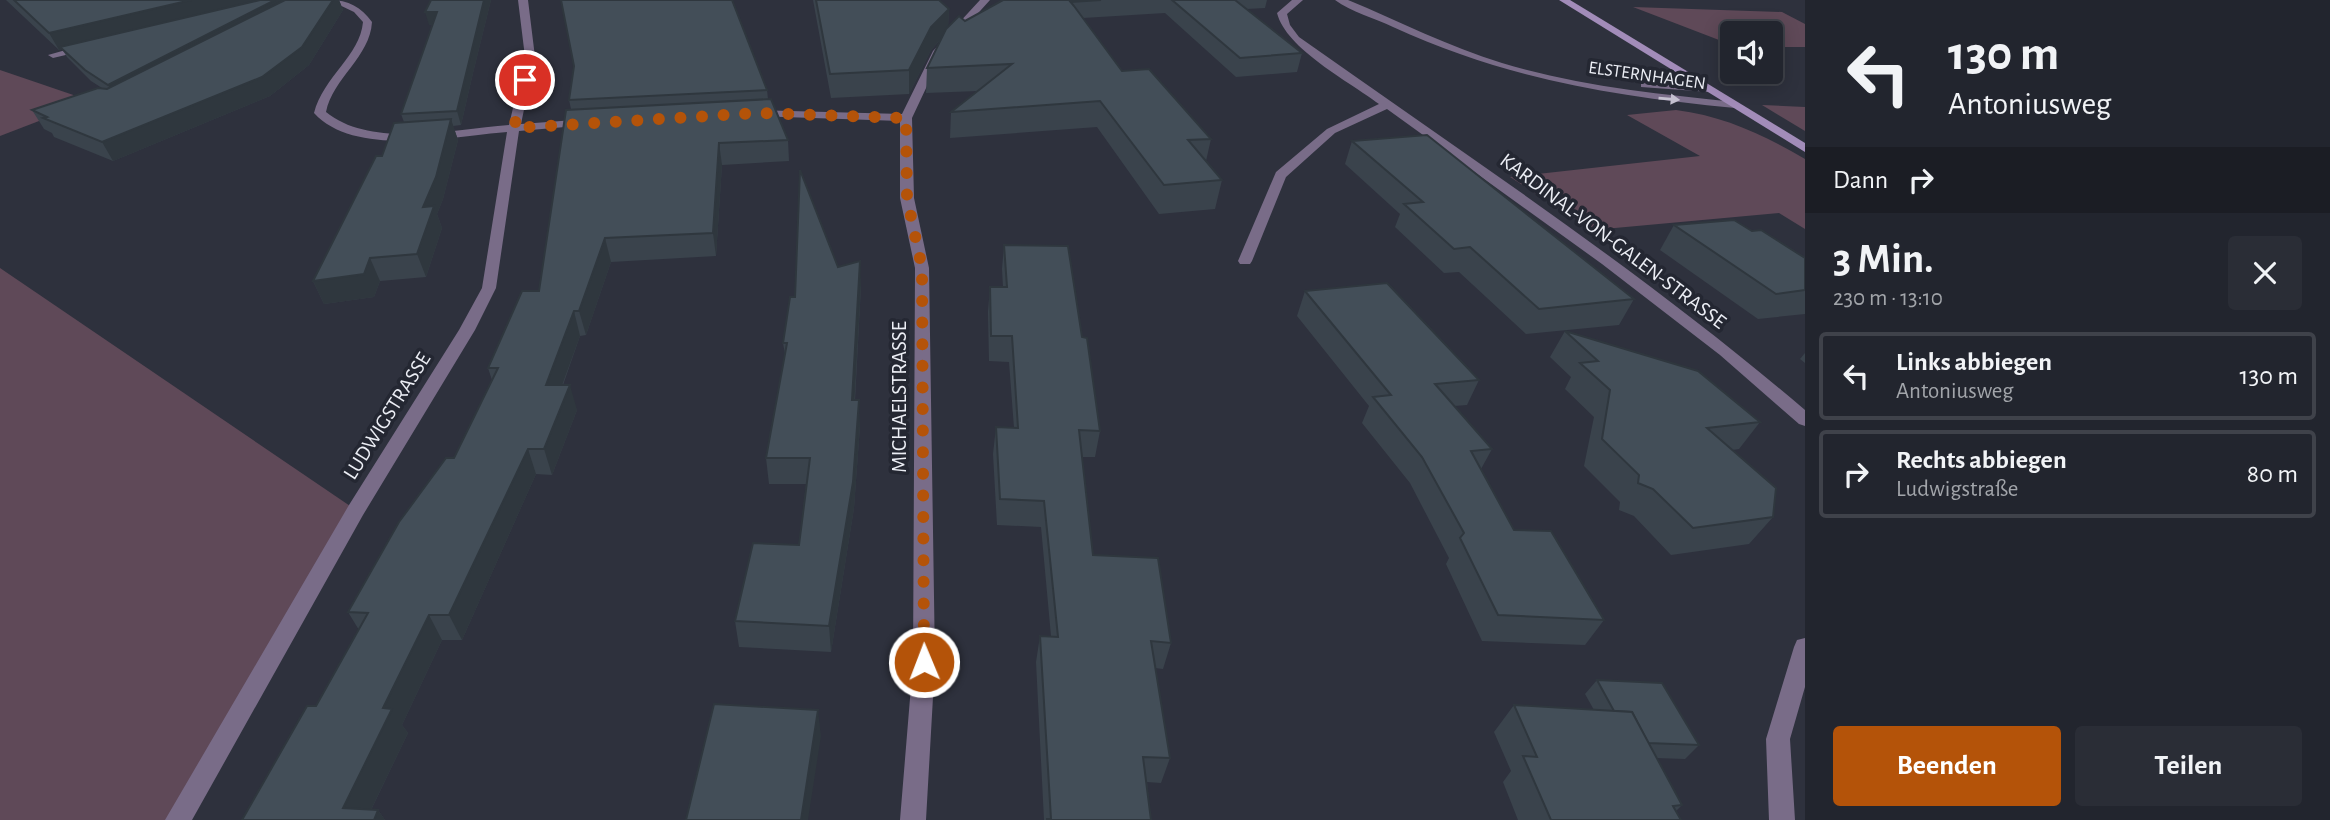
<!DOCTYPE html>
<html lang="de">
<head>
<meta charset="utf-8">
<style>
  :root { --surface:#22252e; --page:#2a2d36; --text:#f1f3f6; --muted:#a2a5aa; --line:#3f424a; --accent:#b45309 }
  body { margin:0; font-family:"Alegreya Sans",sans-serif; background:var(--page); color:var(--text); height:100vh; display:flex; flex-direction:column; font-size:26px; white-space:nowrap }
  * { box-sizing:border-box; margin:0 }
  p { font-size:23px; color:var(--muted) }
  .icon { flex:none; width:38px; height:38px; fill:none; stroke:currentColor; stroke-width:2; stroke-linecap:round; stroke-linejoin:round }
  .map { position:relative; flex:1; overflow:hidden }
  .details { display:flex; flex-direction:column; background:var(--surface); width:525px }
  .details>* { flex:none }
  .guide { background:#22252e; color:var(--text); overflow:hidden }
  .tools { position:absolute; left:1720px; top:21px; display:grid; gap:14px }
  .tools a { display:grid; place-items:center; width:63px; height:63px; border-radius:7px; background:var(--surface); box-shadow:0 4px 18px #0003,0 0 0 2px var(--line); font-size:35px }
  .pin { position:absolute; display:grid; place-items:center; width:60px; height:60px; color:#fff; margin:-30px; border:4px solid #fff; border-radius:50%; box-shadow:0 2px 7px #0007 }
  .me { position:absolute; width:77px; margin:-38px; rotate:359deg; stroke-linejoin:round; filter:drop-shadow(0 0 5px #0008) }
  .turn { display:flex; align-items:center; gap:24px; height:147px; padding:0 28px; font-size:32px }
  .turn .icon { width:91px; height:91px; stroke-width:2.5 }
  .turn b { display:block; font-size:49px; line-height:60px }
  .then { display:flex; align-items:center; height:66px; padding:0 28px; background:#0003; gap:14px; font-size:26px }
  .round { display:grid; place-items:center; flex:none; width:74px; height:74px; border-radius:7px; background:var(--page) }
  .summary { display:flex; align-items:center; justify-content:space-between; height:119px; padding:0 28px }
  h1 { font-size:42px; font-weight:700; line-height:52px }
  .button { display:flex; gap:14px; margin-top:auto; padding:14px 28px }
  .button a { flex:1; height:80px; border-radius:7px; background:var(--accent); color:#fff; font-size:28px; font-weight:700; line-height:80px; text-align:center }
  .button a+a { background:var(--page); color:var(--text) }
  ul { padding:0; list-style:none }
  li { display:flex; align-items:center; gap:21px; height:88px; margin:0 14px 10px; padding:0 14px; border:4px solid var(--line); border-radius:7px }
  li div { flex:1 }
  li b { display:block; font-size:26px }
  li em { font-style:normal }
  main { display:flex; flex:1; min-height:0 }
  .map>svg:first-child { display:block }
  .green { fill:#5f4958 }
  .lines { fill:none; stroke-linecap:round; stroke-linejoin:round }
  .minor { fill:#796c88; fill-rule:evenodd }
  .secondary { fill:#a28cb9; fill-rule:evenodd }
  .wall { fill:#3a434c }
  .shaded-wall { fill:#2f373e }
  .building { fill:#434e58; stroke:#2f373e; stroke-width:2 }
  .oneway { fill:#c4c0cf }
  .route { stroke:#b45309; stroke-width:12; stroke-dasharray:0 21.6 }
  .labels { text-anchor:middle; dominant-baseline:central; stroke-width:7; stroke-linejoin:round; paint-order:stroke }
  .far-street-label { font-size:18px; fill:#eceef5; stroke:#242732 }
  .street-label { font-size:21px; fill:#eceef5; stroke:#242732 }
</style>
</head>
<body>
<main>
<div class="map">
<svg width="1805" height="820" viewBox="0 0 1805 820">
  <rect width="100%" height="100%" fill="#2e313d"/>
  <g class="green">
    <path d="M1633 7 1782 12 1805 24V47H1771V33H1732V45Z"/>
    <path d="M0 70 91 101 0 136Z"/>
    <path d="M1762 105 1805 107V131Z"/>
    <path d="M1676 110C1724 116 1764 135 1805 159V229L1779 213 1593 230 1510 177 1700 156 1627 115Z"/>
    <path d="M0 268 356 510 173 820H0Z"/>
  </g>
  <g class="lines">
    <g class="minor">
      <path d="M329 0C349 0 361 7 372 22 370 57 333 78 326 112 371 149 455 129 509 125L525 57 518 0H528L535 57 521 124 588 119 594 122 588 125 519 131 496 288 475 330 363 515 192 820H165L349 505 459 330 482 288 507 132C454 136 355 158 314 113 323 77 360 56 363 22L354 12Z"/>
      <path d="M980 0H990L943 52 912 118 914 198 929 268 935 662 926 820H900L913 662 915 268 900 198V121L756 116 750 113 756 110 902 114 933 51Z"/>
      <path d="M1292 0H1303L1287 14 1290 25 1299 37C1470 158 1646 274 1805 410V426L1799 424 1720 355 1602 264 1387 109 1335 133 1286 177 1252 261 1250 264H1240L1238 261 1276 172 1327 129 1379 104C1350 82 1286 49 1277 13Z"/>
      <path d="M1335 0H1348C1399 21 1449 47 1502 63 1577 86 1657 94 1735 102L1741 105 1735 108C1611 96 1507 79 1393 27 1375 18 1351 12 1335 0Z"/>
      <path d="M87 44 92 47 91 49 53 58 48 55Z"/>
      <path d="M1645 82 1710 86 1715 89 1710 92 1641 87V83Z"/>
      <path d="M1805 638V687L1790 739 1795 820H1769L1766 739 1794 647 1797 640Z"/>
    </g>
    <path class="secondary" d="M1559 0H1570L1805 143V152Z"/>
  </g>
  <g class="wall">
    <path d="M6 0H339L343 10 309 65 270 96 113 161 54 137 52 133 44 129 32 110 102 88 91 81 67 57 62 49 59 50Z"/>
    <path d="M431 0H491L473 73 461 125 453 126 458 140 443 199 437 214 442 228 426 277 380 281 374 297 324 304 313 281 382 156 404 122 401 114 432 25H429Z"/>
    <path d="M813 0H939L949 9 948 27 965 21 1003 0H1267L1265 8 1246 9 1302 53 1297 72 1236 77 1165 13 1083 18 1122 71 1211 139 1206 161 1222 180 1215 209 1159 214 1097 127 950 138 951 112 978 91 926 93 927 68 942 38 931 50 909 94 831 98Z"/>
    <path d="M767 90 768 99 788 140 789 161 722 165 716 256 611 262 586 335 580 336 563 385 577 410 552 475 536 474 462 640H442L402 725 408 733 371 810H378L385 820H242L316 706 359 630 348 612 454 458 492 380 488 368 539 291 571 109 569 100Z"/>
    <path d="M1352 141 1634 299 1619 325 1526 334 1459 272 1444 273 1395 227 1400 214 1345 164Z"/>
    <path d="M1674 225 1752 231 1805 258V314L1758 319 1660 250Z"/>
    <path d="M1004 245 1082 337 1100 431 1095 457H1082L1093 555 1171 643 1163 669 1155 668 1170 758 1161 783 1147 782 1151 820H1044L1036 662 1040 636H1051L1041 527 997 525 993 454 996 427 1014 428 1009 362 989 361 988 312 990 287H1003L1002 269Z"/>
    <path d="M861 286 855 400 860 426 854 508 831 652 739 647 735 621 799 545 806 484H769L766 458 785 354 783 343 795 297Z"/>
    <path d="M1305 291 1479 380 1467 405 1454 406 1492 449 1481 469 1514 530 1604 620 1585 645 1482 641 1446 564 1449 558 1410 483 1362 423 1369 406 1297 316Z"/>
    <path d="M1565 331 1760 422 1739 449 1732 450 1773 517 1749 544 1671 555 1634 516 1619 510 1620 502 1584 466 1594 417 1565 389 1571 377 1550 357Z"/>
    <path d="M1805 353V363L1800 359Z"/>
    <path d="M1597 680 1699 745 1685 759 1656 758 1682 805 1676 811 1681 820H1518L1503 782 1511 771 1494 732 1514 705 1594 710 1585 694Z"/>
  </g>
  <g class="shaded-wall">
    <path d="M191 0H268L60 47 62 49 59 50 49 33Z"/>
    <path d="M275 0H291L114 96 108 85Z"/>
    <path d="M333 0H339L343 10 309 65 270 96 113 161 102 142Z"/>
    <path d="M484 0H491L473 73 461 125 457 111Z"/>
    <path d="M949 9 948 31 931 50 909 94V70L931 27Z"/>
    <path d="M425 12H437L440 24 429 25Z"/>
    <path d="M451 119 458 140 443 199 437 214 442 228 426 277 417 254 423 207Z"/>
    <path d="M719 143 722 165 716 256 713 233Z"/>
    <path d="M605 238 611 262 586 335 579 311Z"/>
    <path d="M370 258 380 281 374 297 324 304 313 281Z"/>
    <path d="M860 261 861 286 853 426 852 400Z"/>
    <path d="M574 311 580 336 553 410 546 385Z"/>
    <path d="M570 385 577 410 552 475 544 449Z"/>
    <path d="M859 400 860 426 854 508 831 652 829 626Z"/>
    <path d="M528 449 536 474 462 640 449 615Z"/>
    <path d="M429 615 442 640 402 725 408 733 366 820 343 808 383 708Z"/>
    <path d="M818 710 821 736 808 820H801Z"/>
    <path d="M378 810 385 820H374Z"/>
  </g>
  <g class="building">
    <path d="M14 0H191L49 33Z"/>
    <path d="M260 0H275L108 85 85 70 60 47Z"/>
    <path d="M285 0H333L302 47 262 77 102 142 43 118 47 117 32 110 98 88 107 89Z"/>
    <path d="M431 0H484L457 111 401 114 437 12H425Z"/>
    <path d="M561 0H732L767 90 569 100 574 66Z"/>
    <path d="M816 0H939L949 9 931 27 909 70 830 74Z"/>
    <path d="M1003 0H1069L1074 6 1122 71 1149 69 1211 139 1188 140 1222 180 1164 185 1100 101 951 112 1012 64 927 68 946 29 959 16 965 21Z"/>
    <path d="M1070 0H1101L1071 2Z"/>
    <path d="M1172 0H1235L1302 53 1240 58Z"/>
    <path d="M771 99 788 140 719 143 713 233 605 238 579 311H574L546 385H570L544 449H528L449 615H429L383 708 392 709 343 808 378 810 374 820H242L307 706H316L368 613 348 612 399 522 446 458H454L498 368H488L522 291H539L566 110Z"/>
    <path d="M451 119 436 177 423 207 434 206 417 254 370 258 364 274 313 281 376 156H382L394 123Z"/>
    <path d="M1427 135 1634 299 1539 309 1470 247 1454 249 1404 204 1423 202 1352 141Z"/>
    <path d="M800 170 838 267 860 261 852 400H859L853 482 829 626 735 621 753 543 799 545 810 458H766L787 343H783L790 297H795Z"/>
    <path d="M1734 220 1752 231 1761 230 1805 258V290L1776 294 1674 225Z"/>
    <path d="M1004 245 1068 246 1082 337 1087 338 1100 431 1079 430 1093 555 1158 558 1171 643 1151 641 1170 758 1143 757 1151 820H1047V819H1051L1040 636 1058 637 1044 501 1000 499 996 427 1018 428 1012 336H991L990 287H1007Z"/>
    <path d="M1387 283 1479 380 1435 384 1492 449 1471 451 1514 530 1551 531 1604 620 1498 615 1460 538 1464 533 1422 457 1373 397 1391 395 1305 291Z"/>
    <path d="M1565 331 1698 371 1760 422 1707 428 1776 488 1773 517 1693 528 1653 489 1638 483 1639 475 1602 439 1610 390 1580 363 1598 361Z"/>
    <path d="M1597 680 1662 683 1699 745 1648 743 1632 712 1614 711Z"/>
    <path d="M714 704 818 710 801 820H686Z"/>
    <path d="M1514 705 1632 712 1682 805 1673 806 1681 820H1551L1523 756 1537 757Z"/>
  </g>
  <defs><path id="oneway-solid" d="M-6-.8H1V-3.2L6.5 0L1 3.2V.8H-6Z" transform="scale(1.75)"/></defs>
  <use class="oneway" href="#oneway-solid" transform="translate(1669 99) rotate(5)"/>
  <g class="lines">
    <path class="route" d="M525 80 514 128 758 113 906 118 907 198 922 268 924 662"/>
  </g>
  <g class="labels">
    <g class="far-street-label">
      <text transform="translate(1647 76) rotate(8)">ELSTERNHAGEN</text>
    </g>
    <g class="street-label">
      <text transform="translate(1613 241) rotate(37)">KARDINAL-VON-GALEN-STRASSE</text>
      <text transform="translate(899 397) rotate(-90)">MICHAELSTRASSE</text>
      <text transform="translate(387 416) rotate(-58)">LUDWIGSTRASSE</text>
    </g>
  </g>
</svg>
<div class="tools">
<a><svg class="icon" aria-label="sound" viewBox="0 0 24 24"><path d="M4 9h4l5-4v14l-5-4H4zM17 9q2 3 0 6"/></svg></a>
</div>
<div class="pin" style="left:525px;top:80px;background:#d93025"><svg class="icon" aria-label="arrive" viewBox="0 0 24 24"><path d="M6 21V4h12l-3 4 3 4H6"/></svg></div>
<svg class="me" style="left:924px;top:662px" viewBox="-20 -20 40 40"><circle r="17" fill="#b45309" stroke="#fff" stroke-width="3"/><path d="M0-11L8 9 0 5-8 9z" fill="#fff"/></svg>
</div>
<section class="details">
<div class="guide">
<div class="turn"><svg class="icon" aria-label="left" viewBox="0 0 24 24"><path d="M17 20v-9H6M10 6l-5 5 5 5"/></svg><div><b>130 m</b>Antoniusweg</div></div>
<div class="then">Dann<svg class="icon" aria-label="right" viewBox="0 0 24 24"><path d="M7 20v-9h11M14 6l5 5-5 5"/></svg></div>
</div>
<div class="summary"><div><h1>3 Min.</h1><p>230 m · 13:10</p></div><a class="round"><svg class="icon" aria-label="close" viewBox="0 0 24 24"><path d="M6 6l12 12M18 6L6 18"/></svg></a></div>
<ul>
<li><svg class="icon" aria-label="left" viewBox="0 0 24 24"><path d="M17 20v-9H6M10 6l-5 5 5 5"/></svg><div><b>Links abbiegen</b><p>Antoniusweg</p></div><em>130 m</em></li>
<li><svg class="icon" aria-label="right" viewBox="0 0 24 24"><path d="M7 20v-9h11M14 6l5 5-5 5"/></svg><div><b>Rechts abbiegen</b><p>Ludwigstraße</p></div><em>80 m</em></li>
</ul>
<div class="button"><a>Beenden</a><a>Teilen</a></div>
</section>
</main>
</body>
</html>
